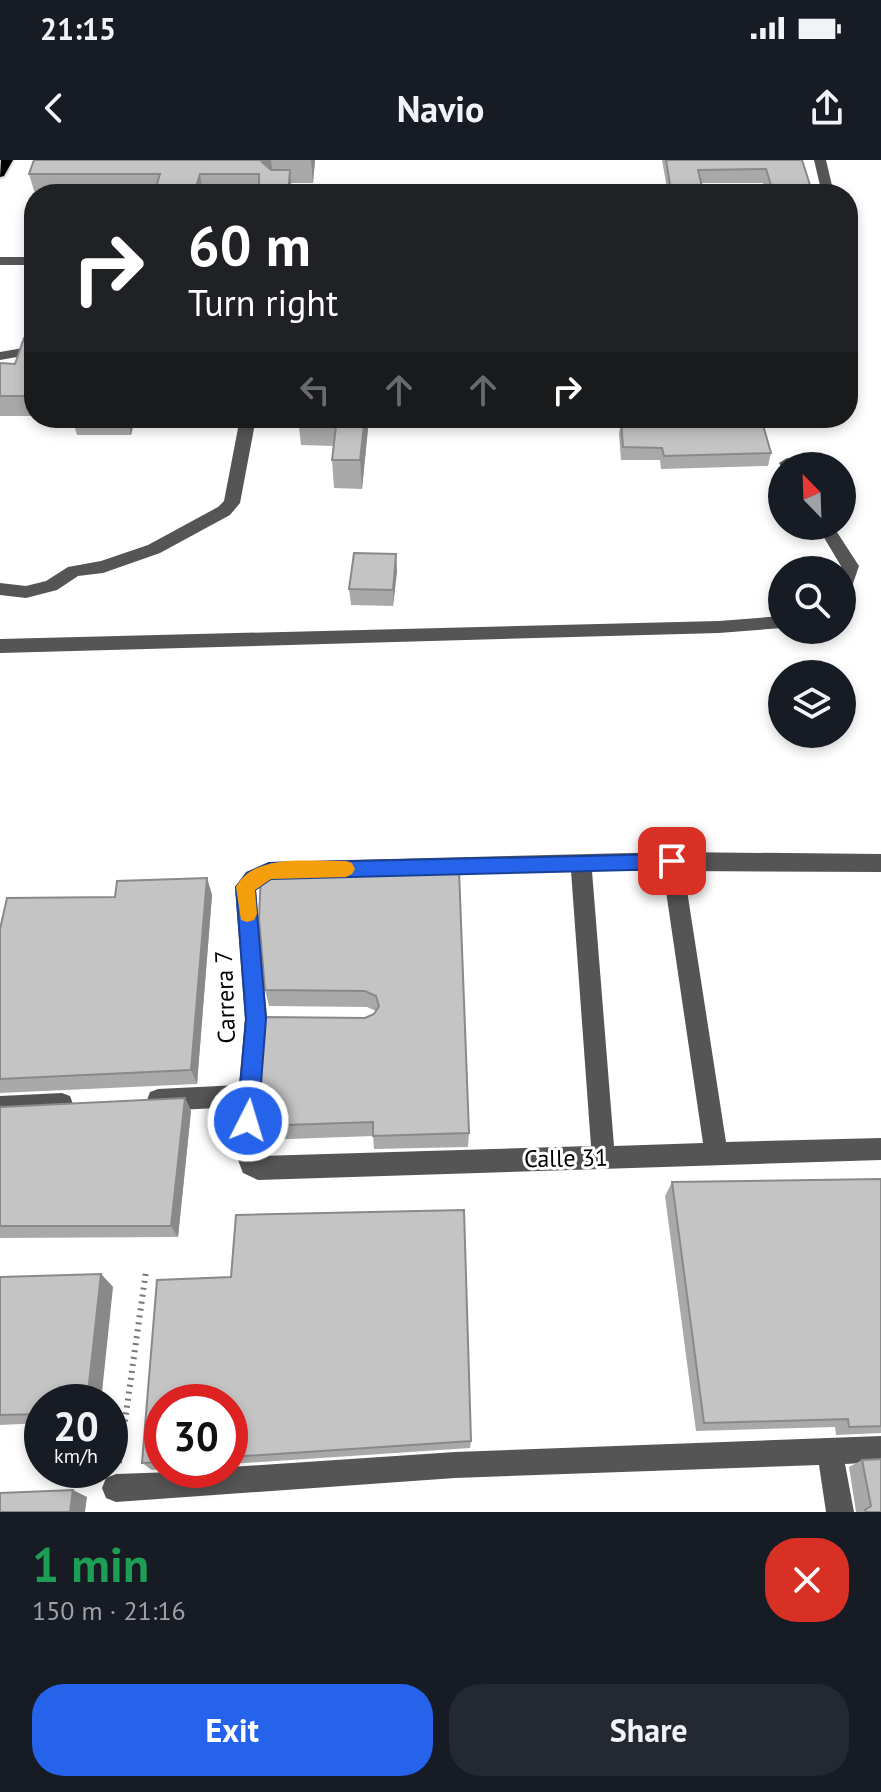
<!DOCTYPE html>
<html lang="en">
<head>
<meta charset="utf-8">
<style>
  :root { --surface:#171b24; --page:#242831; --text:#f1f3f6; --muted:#9ea1a6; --accent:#2563eb }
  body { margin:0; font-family:"PT Sans",sans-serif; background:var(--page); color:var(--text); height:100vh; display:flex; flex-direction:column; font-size:30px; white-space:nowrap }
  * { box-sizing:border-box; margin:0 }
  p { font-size:26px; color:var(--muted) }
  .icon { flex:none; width:44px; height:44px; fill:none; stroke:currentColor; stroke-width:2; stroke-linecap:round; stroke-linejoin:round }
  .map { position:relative; height:1352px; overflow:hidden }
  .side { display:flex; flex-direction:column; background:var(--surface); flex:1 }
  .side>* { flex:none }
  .top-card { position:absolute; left:24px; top:24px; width:834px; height:244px; border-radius:32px; box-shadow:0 4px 12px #0003; background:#202124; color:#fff; overflow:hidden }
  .needle { width:52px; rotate:337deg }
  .buttons { position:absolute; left:768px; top:292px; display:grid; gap:16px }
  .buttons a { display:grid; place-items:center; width:88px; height:88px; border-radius:50%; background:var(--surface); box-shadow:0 4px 12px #0003; font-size:40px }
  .speed { position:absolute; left:24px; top:1224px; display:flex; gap:16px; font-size:40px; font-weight:700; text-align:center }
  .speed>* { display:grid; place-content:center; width:104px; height:104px; border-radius:50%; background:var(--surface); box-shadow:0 4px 12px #0003; line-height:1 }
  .speed small { font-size:20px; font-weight:400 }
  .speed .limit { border:12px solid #d22; background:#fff; color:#111 }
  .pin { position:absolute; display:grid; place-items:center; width:68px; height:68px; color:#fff; margin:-34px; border-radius:16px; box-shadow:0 4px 12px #0006 }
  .me { position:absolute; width:88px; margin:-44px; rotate:5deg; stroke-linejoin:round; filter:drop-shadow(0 0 6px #0008) }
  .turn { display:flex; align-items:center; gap:28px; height:168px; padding:0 32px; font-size:36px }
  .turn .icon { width:104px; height:104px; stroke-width:2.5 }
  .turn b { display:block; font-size:56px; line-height:68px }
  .lanes { display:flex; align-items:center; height:76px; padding:0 32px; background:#0003; justify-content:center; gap:40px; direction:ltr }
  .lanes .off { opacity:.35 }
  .round { display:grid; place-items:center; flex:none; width:84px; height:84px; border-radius:32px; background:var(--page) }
  .summary { display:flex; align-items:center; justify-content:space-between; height:136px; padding:0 32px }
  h1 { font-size:48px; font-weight:700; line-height:60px; color:#1e9e55 }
  .action { display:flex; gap:16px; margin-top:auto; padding:16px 32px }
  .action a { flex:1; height:92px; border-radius:32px; background:var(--accent); color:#fff; font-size:32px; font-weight:700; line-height:92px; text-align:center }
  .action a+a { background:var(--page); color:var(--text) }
  .status { display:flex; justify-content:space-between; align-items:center; height:56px; padding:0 40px; background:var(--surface); direction:ltr }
  .status svg { height:22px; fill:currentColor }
  header { display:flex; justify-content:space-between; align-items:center; height:104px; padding:0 32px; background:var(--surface); font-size:36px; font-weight:700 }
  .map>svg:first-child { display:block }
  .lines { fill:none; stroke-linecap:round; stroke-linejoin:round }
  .major-casing { stroke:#dbdbdb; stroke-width:4 }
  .path { stroke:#777; stroke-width:6; stroke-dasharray:2 5; stroke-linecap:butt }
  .minor { fill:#555; fill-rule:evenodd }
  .major { fill:#000; fill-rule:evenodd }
  .wall { fill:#a9a9a9 }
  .shaded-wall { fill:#898989 }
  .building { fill:#c4c4c4; stroke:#898989; stroke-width:2 }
  .route { fill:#2563eb; stroke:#184099; stroke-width:2 }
  .slow { fill:#f59e0b }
  .labels { text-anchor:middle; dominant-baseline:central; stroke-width:6; stroke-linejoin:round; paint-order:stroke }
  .street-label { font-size:24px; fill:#000; stroke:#fff }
</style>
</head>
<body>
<div class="status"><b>21:15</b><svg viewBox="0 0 49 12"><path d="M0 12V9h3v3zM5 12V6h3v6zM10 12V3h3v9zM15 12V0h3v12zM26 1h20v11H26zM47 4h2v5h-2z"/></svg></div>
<header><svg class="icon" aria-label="back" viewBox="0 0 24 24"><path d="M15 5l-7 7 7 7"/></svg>Navio<svg class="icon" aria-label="share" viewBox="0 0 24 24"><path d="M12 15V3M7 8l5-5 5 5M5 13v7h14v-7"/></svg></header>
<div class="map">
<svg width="881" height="1352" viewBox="0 0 881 1352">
  <rect width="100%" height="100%" fill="#fff"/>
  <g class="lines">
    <g class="major-casing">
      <path id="major" d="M1 0H13L4 16 0 17Z"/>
    </g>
    <path class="path" d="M119 1303 146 1111"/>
    <g class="minor">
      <path d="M814 0H826L834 34H822Z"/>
      <path d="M354 25 375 34H274L268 30 274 26Z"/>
      <rect x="0" y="97" width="34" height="8"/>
      <path d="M34 186V194L0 200V192Z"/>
      <path d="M240 258H256L240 343 230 355 160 393 103 413 78 416 57 430 26 438 0 435V423L26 426 46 421 68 407 101 401 148 385 218 347 224 341Z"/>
      <path d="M787 298 793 299 797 306 782 308 779 303Z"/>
      <path d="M817 366H833L859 406 848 438 842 440 841 406Z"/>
      <path d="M782 456V468L719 473 0 493V479L719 461Z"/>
      <path d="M672 692 881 694V712L684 711 726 982 881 978V1000L258 1020 243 1013 233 987 237 947 158 951 150 948 147 940 150 932 158 929 239 925 245 859 235 727 246 712 269 702ZM571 711 591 986 260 996 257 987 267 859 256 730 271 720ZM592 711H663L703 983 614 986Z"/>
      <path d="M62 933 70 936 73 944 70 952 62 955 0 958V936Z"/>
      <path d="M881 1276V1302L845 1304 854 1352H826L819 1305 455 1318 116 1342 106 1338 102 1328 106 1318 116 1314 230 1310V1307L455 1292Z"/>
    </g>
    <use href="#major" class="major"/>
  </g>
  <g class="wall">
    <path d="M34 0H315L313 23H291L292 34H35L29 14Z"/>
    <path d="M662 0H802L810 25 807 34H766L763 23H701L702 34H668Z"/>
    <path d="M34 178V256H0V203L15 204Z"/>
    <path d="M72 258H191L135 260 131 275H77Z"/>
    <path d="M298 258H390L369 259 362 329 334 328 332 300 334 286 301 285Z"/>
    <path d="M621 261 718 266 771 293 768 306 661 309 660 300H621L619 274Z"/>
    <path d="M396 394 397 411 393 446 351 445 349 429Z"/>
    <path d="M349 712 469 973 468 987 374 989 373 976 261 980 256 966 365 858 374 854 376 851 367 847 269 846 265 830Z"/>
    <path d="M207 718 212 735 197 924 0 933V769L115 737Z"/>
    <path d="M185 938 191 951 178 1077 0 1078V947Z"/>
    <path d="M881 1019V1273L836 1275 835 1267 696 1271 665 1036 672 1022Z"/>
    <path d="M464 1050 471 1281 470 1288 230 1304V1242H162V1309L152 1310 142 1303 157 1120 231 1117 236 1055Z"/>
    <path d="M101 1114 113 1127 42 1242V1263L0 1265V1117Z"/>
    <path d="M862 1300 881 1352H856L849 1307Z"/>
  </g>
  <g class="shaded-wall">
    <path d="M265 0H271L274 23 262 2Z"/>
    <path d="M311 0H315L313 23Z"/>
    <path d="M290 10 292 34H288Z"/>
    <path d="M200 14 203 34H194Z"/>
    <path d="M127 258H135L131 275Z"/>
    <path d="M365 258H369L362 329 360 300Z"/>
    <path d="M396 394 397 411 393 446V430Z"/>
    <path d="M207 718 212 735 197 924 191 910Z"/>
    <path d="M185 938 191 951 178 1077 171 1066Z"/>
    <path d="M101 1114 113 1127 101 1242H87Z"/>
    <path d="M73 1330 87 1337 85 1352H70Z"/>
  </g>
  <g class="building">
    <path d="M34 0H265L262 2 271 10H290L288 34H259V14H200L194 34H154L160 14H29Z"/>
    <path d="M666 0H802L810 25H771L766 9 698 10 703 31H671Z"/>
    <path d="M24 178H34V236H0V203L15 204Z"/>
    <path d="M337 258H365L360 300H332Z"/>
    <path d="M621 261H717L718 266 763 265 771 293 664 296 662 288 623 287Z"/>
    <path d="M354 393 396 394 393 430 349 429Z"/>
    <path d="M349 708V712L459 710 469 973 373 976V962L256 966 265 857 365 858 374 854 379 846 376 836 365 831 265 830 259 758 261 714Z"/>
    <path d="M207 718 191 910 0 919V769L7 738 115 737 117 721Z"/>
    <path d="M185 938 171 1066H0V947Z"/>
    <path d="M881 1019V1266L849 1267 848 1259 704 1263 672 1022Z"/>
    <path d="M464 1050 471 1281 230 1297V1242H162V1302L142 1303 157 1120 231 1117 236 1055Z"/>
    <path d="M101 1114 87 1242H42V1254L0 1255V1117Z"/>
    <path d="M881 1299V1352H866L865 1350 871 1346 862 1300Z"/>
    <path d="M73 1330 70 1352H0V1333Z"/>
  </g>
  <path class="route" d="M672 694 678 696 681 701 678 707 672 709 271 719 255 730 266 859 258 961 255 968 248 971 240 968 237 961 246 859 236 727 247 713 269 703Z"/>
  <path class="slow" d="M346 701 352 703 355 709 352 714 346 717 271 719 255 730 257 754 254 760 247 762 241 760 236 727C254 692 313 702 346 701Z"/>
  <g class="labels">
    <g class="street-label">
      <text transform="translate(225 837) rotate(-92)">Carrera 7</text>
      <text transform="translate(566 998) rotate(-1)">Calle 31</text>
    </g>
  </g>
</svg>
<div class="buttons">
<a><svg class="needle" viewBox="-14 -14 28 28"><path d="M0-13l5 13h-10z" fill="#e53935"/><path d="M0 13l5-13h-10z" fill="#9ea1a6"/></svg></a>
<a><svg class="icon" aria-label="search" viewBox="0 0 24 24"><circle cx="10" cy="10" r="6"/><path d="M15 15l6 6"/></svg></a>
<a><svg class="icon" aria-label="layers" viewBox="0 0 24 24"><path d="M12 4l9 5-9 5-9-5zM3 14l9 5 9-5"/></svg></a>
</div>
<div class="speed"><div>20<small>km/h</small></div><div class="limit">30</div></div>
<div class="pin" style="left:672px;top:701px;background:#d93025"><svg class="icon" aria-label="arrive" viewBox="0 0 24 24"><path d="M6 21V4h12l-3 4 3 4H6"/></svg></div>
<svg class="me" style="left:248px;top:961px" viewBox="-20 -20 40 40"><circle r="17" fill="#2563eb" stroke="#fff" stroke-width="3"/><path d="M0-11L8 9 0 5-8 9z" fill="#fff"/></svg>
<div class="top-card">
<div class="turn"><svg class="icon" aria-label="right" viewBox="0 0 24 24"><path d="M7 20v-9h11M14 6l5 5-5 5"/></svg><div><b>60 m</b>Turn right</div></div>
<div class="lanes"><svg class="icon off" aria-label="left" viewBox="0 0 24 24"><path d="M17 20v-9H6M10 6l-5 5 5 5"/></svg><svg class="icon off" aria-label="ahead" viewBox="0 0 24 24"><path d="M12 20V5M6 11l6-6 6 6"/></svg><svg class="icon off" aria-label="ahead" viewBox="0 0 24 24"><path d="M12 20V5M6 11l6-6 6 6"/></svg><svg class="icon" aria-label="right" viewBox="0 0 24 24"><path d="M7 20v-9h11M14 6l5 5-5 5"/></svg></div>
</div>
</div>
<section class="side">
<div class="summary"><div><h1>1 min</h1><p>150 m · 21:16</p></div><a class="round" style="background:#d93025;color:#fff"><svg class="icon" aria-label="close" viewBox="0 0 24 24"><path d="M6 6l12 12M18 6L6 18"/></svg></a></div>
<div class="action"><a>Exit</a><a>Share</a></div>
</section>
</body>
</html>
